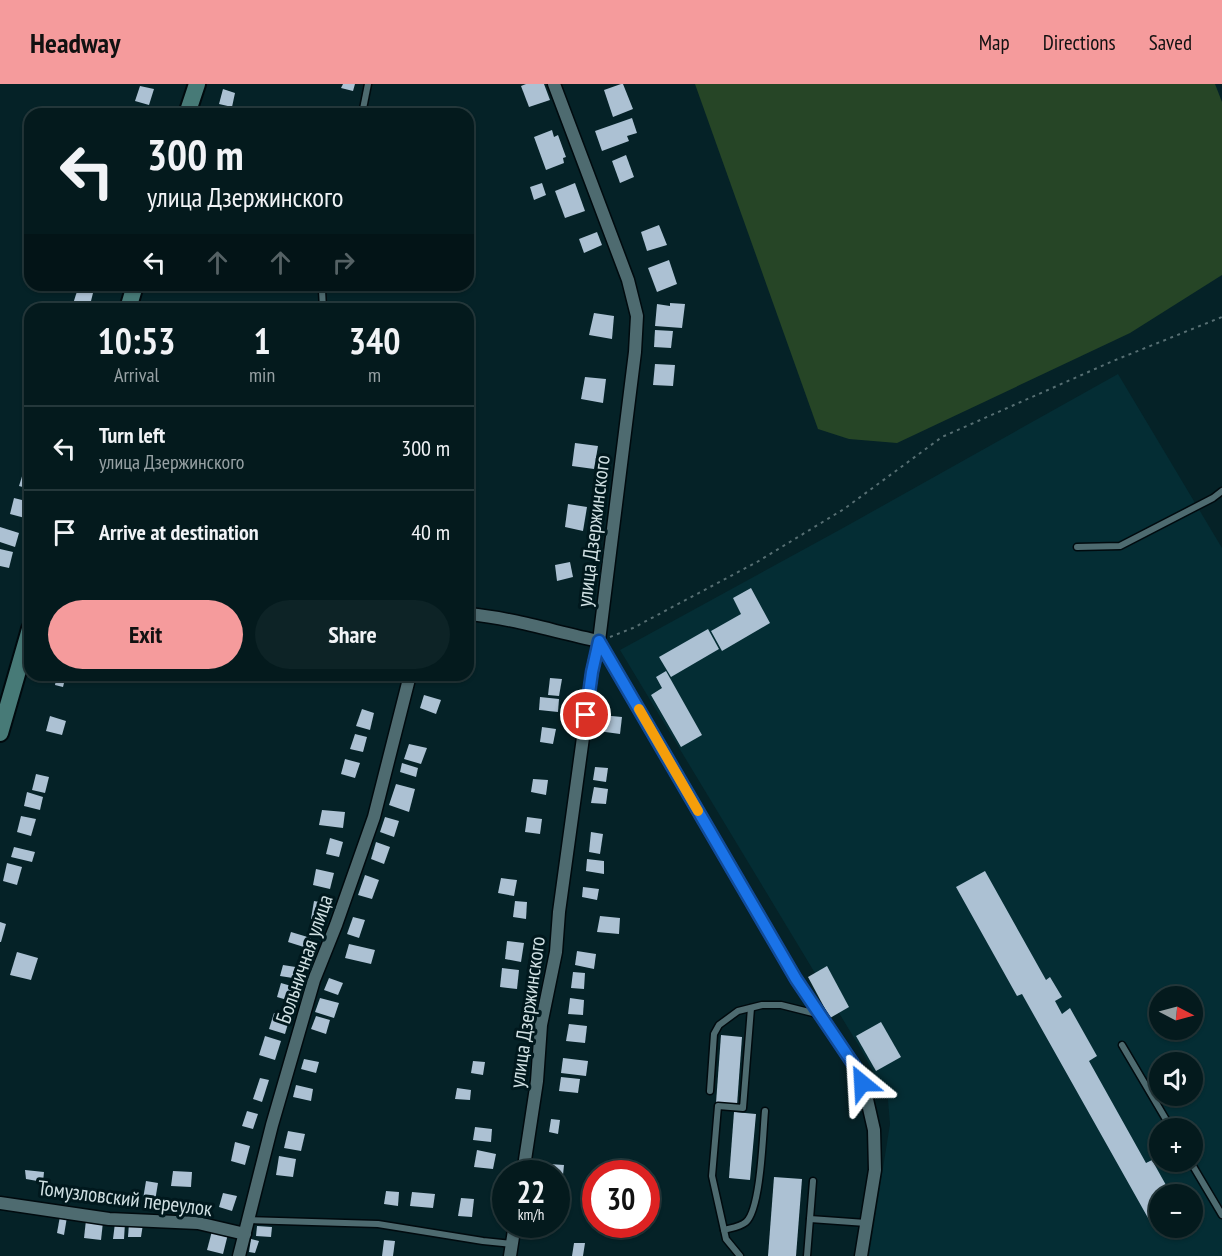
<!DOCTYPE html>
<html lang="en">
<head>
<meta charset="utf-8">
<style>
  :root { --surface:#041a1d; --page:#0d2326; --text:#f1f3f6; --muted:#97a1a4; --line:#25383b; --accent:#f59b9c }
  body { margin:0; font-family:"PT Sans Narrow",sans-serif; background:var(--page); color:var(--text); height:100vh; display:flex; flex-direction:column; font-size:22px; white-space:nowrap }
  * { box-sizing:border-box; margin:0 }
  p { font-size:20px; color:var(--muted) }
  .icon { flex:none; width:33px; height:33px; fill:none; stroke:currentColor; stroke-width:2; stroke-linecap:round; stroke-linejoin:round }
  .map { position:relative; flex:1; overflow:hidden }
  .sheet { position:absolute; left:24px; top:219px; width:450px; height:378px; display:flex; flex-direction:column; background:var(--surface); border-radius:18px; box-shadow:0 2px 4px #0004,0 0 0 2px var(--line) }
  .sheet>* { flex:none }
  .banner { position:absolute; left:24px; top:24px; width:450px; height:183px; border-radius:18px; box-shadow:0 2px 4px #0004,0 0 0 2px var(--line); background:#041a1d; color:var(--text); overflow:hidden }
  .needle { width:39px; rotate:96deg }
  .buttons { position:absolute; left:1149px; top:902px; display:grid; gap:12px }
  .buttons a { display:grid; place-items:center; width:54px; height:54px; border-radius:50%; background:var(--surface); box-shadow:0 2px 4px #0004,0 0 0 2px var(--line); font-size:30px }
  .speed { position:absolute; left:492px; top:1076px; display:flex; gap:12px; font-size:30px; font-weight:700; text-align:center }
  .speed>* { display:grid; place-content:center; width:78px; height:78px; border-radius:50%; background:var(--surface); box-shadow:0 2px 4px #0004,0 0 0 2px var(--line); line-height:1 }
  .speed small { font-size:15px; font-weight:400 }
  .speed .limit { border:9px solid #d22; background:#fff; color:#111 }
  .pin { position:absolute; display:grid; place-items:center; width:51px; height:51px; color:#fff; margin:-26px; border:3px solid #fff; border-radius:50%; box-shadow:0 2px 6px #0007 }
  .me { position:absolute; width:66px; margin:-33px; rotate:333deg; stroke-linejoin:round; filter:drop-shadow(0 0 4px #0008) }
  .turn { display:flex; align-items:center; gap:21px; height:126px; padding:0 24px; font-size:27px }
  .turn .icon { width:78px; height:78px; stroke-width:2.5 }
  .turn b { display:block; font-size:42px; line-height:51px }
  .lanes { display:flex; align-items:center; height:57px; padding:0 24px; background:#0003; justify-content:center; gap:30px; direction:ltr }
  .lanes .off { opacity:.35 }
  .eta { display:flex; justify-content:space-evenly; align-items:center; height:102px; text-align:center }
  .eta b { font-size:36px; font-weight:700; line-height:42px }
  .cta { display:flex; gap:12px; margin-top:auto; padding:12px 24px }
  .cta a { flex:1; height:69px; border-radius:36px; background:var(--accent); color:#111; font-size:24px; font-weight:700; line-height:69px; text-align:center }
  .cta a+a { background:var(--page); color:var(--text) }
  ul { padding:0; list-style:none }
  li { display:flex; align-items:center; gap:18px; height:84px; padding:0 24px; border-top:2px solid var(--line) }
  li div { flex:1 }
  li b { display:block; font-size:22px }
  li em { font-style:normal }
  header { display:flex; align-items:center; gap:36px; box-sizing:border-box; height:84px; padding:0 30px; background:var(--accent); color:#111 }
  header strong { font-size:28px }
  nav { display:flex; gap:33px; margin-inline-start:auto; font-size:21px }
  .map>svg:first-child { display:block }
  .built { fill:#042d34; fill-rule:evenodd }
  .green { fill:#264526 }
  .building { fill:#acc1d3 }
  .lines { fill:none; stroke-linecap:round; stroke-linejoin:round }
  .lane-casing { stroke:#000a0e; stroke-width:9 }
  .street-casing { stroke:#000a0e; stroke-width:15 }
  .secondary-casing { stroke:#000a0e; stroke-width:20 }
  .path { stroke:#576f73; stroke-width:2; stroke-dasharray:3 4.5; stroke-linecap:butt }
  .lane { stroke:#4e6b70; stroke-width:6 }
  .street { stroke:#4e6b70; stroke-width:12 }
  .secondary { stroke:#477a77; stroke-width:16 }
  .route-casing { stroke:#114b97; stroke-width:15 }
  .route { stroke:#1a73e8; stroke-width:10 }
  .slow { stroke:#f59e0b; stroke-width:10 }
  .labels { text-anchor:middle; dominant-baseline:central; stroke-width:6; stroke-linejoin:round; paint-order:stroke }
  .street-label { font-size:21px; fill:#d0e0e3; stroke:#00181d }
</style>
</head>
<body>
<header>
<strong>Headway</strong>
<nav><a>Map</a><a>Directions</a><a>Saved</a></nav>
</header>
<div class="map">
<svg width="1222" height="1172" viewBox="0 0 1222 1172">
  <rect width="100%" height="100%" fill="#052227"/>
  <path class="built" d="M1118 290 1222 464V1172H869L890 1040 888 1016 862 967 620 566 843 444ZM1160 912H1192V945H1160ZM1160 978H1192V1011H1160ZM1160 1044H1192V1077H1160ZM1160 1110H1192V1143H1160Z"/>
  <path class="green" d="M695 0H1215L1222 18V191L1130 249 897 359 849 355 818 345Z"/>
  <g class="building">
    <path d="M343 0H355L353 7 341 4Z"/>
    <path d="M526 0H544L550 16 529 23 521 2Z"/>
    <path d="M621 0H623L633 25 613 33 604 6Z"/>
    <path d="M140 2 154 5 149 21 135 17Z"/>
    <path d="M223 5 235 9 232 23 219 20Z"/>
    <path d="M632 34 637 49 627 52 629 57 602 67 595 47Z"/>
    <path d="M552 46 554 53 558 51 566 73 563 74 564 79 546 86 534 53Z"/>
    <path d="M626 71 634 93 620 99 612 77Z"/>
    <path d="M542 99 546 111 534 116 530 103Z"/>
    <path d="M575 99 585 127 565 134 555 107Z"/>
    <path d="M659 141 667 161 647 167 641 148Z"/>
    <path d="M597 148 602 161 584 169 579 155Z"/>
    <path d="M669 176 677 200 657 208 648 184Z"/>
    <path d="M79 201 94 205 89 225 73 220Z"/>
    <path d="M293 217 308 219 307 225H292Z"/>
    <path d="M670 219 685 220 682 244 655 242 657 220 670 222Z"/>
    <path d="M594 229 614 232 612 255 589 251Z"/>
    <path d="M655 246 673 247 671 264 654 263Z"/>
    <path d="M655 280 675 281 673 302 653 301Z"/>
    <path d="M585 293 606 295 603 319 581 315Z"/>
    <path d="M575 359 598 362 594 385 572 382Z"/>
    <path d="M27 361 30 362V378L23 376Z"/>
    <path d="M24 386 30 388V405L19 402Z"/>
    <path d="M14 414 30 418 25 434 10 430Z"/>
    <path d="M568 420 587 423 583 447 565 443Z"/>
    <path d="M0 443 19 449 15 463 0 458Z"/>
    <path d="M0 465 13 468 9 484 0 482Z"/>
    <path d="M570 478 573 493 557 497 555 481Z"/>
    <path d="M751 504 770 539 722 567 711 547 741 530 733 514Z"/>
    <path d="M708 545 719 565 671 593 659 573Z"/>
    <path d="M666 587 702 651 681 663 651 611 662 604 656 593Z"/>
    <path d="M57 591H66L63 603 55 601Z"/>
    <path d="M428 591H445L443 598 427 593Z"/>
    <path d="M550 594 562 595 559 612 548 611Z"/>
    <path d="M424 611 441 616 436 630 420 624Z"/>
    <path d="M540 613 559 615 558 628 539 626Z"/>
    <path d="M362 625 374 629 370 646 356 642Z"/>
    <path d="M601 631 622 633 620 650 598 647Z"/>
    <path d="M50 632 66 637 62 651 46 647Z"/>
    <path d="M542 643 556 645 553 660 540 658Z"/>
    <path d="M355 650 367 653 363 668 350 665Z"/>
    <path d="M409 660 427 664 421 680 404 675Z"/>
    <path d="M345 675 360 679 355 694 341 690Z"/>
    <path d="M402 679 418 684 416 693 400 688Z"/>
    <path d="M595 683 608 684 606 698 593 696Z"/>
    <path d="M36 690 49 693 45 709 32 706Z"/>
    <path d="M533 695 548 696 546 711 531 708Z"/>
    <path d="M396 700 415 705 409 728 389 721Z"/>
    <path d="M594 703 608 705 606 720 591 719Z"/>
    <path d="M27 708 43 713 40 726 24 722Z"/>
    <path d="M322 726 345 728 343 744 319 741Z"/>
    <path d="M21 732 36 735 31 752 17 748Z"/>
    <path d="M385 733 399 737 394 753 380 748Z"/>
    <path d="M527 733 542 735 540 750 525 748Z"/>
    <path d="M591 748 603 750 600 770 589 768Z"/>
    <path d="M330 754 343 758 339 773 326 770Z"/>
    <path d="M376 758 390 763 384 780 371 775Z"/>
    <path d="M14 763 35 768 32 778 11 773Z"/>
    <path d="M587 775 604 777V790L586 787Z"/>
    <path d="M7 779 22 783 17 801 3 797Z"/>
    <path d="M316 785 334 789 330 805 313 801Z"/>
    <path d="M985 787 1046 896 1050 893 1062 913 1055 917 1062 930 1070 924 1097 972 1089 977 1146 1079 1152 1076 1171 1110H1160V1137L1152 1141 1022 910 1017 912 956 803Z"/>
    <path d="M365 791 379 796 372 815 358 811Z"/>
    <path d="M501 794 517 796 514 812 498 809Z"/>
    <path d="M583 803 599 805 597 816 582 813Z"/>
    <path d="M314 817 325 819 321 837 311 835Z"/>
    <path d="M515 817 527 818 526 835 513 833Z"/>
    <path d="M600 832 620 834 619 850 597 848Z"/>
    <path d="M353 833 365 836 359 854 347 850Z"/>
    <path d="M0 838 6 840 1 858H0Z"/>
    <path d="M291 848 311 854 307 864 288 858Z"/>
    <path d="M507 857 524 859 521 878 505 875Z"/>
    <path d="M349 860 375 866 371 880 345 874Z"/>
    <path d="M577 867 596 870 594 885 575 881Z"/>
    <path d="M17 868 38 874 31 896 10 891Z"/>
    <path d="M283 881 302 884 299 895 280 892Z"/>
    <path d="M827 882 849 923 830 934 808 893Z"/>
    <path d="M502 884 519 886 517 905 500 903Z"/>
    <path d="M573 888 585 889 584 905 571 904Z"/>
    <path d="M329 894 343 899 338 911 324 906Z"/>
    <path d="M281 899 298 904 294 918 277 913Z"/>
    <path d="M320 914 339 919 334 934 315 928Z"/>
    <path d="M570 914 584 916 583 931 568 930Z"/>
    <path d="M274 929 290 933 285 950 269 945Z"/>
    <path d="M316 932 330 936 326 950 311 945Z"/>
    <path d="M881 938 901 973 876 987 856 952Z"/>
    <path d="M569 940 587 942 585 959 566 957Z"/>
    <path d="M721 951 742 953 737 1021 716 1019Z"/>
    <path d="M265 952 281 957 275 976 259 971Z"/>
    <path d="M563 974 588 977 586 992 561 989Z"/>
    <path d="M304 975 319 978 316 989 301 985Z"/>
    <path d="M473 977 485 978 483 991 471 989Z"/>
    <path d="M561 993 580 995 578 1009 559 1007Z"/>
    <path d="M260 994 269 996 262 1018 253 1015Z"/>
    <path d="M296 1001 313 1005 311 1017 293 1013Z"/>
    <path d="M457 1004 471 1006 470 1016 455 1015Z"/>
    <path d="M247 1027 258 1030 253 1045 242 1042Z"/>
    <path d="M734 1028 756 1030 750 1096 729 1094Z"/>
    <path d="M551 1035 560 1036 558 1050 549 1048Z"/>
    <path d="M475 1043 492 1045 491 1058 473 1056Z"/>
    <path d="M288 1047 305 1050 301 1067 284 1064Z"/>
    <path d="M235 1058 250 1062 245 1081 231 1077Z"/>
    <path d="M477 1066 496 1070 493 1085 474 1083Z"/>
    <path d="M279 1072 296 1075 293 1093 276 1091Z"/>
    <path d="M549 1080 564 1081 562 1101H556V1089H548Z"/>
    <path d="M25 1086 44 1088 43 1098 26 1095Z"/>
    <path d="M173 1087 192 1088 191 1103 171 1102Z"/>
    <path d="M774 1093 802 1095 796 1172H768Z"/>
    <path d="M146 1097 158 1099 155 1117 143 1115Z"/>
    <path d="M51 1102 71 1104 70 1113 49 1110Z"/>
    <path d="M386 1107 399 1108 398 1122 384 1120Z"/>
    <path d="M556 1107H562L561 1121H556Z"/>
    <path d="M412 1108 435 1110 433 1124 410 1122Z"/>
    <path d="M223 1109 237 1112 232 1127 219 1123Z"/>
    <path d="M461 1114 474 1115 472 1133 458 1132Z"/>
    <path d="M60 1132 67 1133 64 1151 57 1149Z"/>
    <path d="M86 1136 103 1138 101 1156 84 1154Z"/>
    <path d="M115 1139H125L124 1155H113Z"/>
    <path d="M129 1139 143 1140 141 1153H128Z"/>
    <path d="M257 1142 272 1143 271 1153 256 1152Z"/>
    <path d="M212 1147 228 1150 223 1170 207 1166Z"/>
    <path d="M251 1155 259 1157 255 1169 249 1168Z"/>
    <path d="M384 1156 395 1157 393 1172H382Z"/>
    <path d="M574 1159H585L583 1172H572Z"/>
  </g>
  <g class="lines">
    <g class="lane-casing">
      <g id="lane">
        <path d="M362 30 368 0"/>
        <path d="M323 201 322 206 323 225"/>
        <path d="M1077 463 1120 462 1213 414 1222 407"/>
        <path d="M1122 961 1171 1044"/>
        <path d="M710 1007 714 950 719 941 738 927 762 921H781L817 930"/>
        <path d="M1190 1077 1222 1131"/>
        <path d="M810 1135 866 1139"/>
        <path d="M249 1136 378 1140 483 1157 512 1160"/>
        <path d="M724 1146C731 1144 740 1143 746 1138 761 1125 763 1048 765 1027"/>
        <path d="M740 1172 726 1155 712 1092 718 1022 743 1024 751 924"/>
        <path d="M807 1172 813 1097"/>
      </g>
    </g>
    <g class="street-casing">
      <g id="street">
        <path d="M468 530C513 534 555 548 599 557L796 895 858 987 866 1011 874 1046 875 1086 861 1172"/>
        <path d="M523 1089 537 997 541 941 556 868 559 828 592 588 599 557 635 268 637 232 628 196 554 0"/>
        <path d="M0 1119 109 1135 198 1139 245 1150"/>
        <path d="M239 1172 272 1041 314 896 336 841 374 733 410 591"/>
        <path d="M510 1172 515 1140"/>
      </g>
    </g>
    <g class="secondary-casing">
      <g id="secondary">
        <path d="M187 30 197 0"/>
        <path d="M128 225 135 201"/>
        <path d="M0 649 30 545"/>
      </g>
    </g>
    <path class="path" d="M610 553 633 544 757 478 844 425 942 353 1113 277 1222 233"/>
    <use href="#lane" class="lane"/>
    <use href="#street" class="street"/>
    <use href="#secondary" class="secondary"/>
  </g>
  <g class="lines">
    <g class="route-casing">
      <path id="route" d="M586 631 592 588 599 557 796 895 858 987 862 999"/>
    </g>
    <use href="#route" class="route"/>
    <path class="slow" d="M639 625 698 727"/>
  </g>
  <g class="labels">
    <g class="street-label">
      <text transform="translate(593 447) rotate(-83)">улица Дзержинского</text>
      <text transform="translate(304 875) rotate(-71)">Больничная улица</text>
      <text transform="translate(527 928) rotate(-82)">улица Дзержинского</text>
      <text transform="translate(125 1114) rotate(7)">Томузловский переулок</text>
    </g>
  </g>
</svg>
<div class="buttons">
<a><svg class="needle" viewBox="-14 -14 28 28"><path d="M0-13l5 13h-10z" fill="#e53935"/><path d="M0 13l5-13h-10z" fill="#97a1a4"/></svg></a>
<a><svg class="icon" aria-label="sound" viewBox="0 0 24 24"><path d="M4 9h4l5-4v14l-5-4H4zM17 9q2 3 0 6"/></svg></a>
<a>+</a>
<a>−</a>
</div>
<div class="speed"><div>22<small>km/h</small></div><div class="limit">30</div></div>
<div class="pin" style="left:586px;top:631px;background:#d93025"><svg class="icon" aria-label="arrive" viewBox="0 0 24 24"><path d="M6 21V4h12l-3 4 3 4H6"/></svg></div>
<svg class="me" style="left:862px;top:999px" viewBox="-20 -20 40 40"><path d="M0-17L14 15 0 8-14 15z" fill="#1a73e8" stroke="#fff" stroke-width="4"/></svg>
<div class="banner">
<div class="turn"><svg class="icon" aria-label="left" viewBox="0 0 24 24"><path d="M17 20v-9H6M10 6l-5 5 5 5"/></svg><div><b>300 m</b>улица Дзержинского</div></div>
<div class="lanes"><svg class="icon" aria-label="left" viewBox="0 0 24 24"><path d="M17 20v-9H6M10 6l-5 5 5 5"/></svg><svg class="icon off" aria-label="ahead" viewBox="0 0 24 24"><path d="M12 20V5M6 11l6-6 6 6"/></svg><svg class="icon off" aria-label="ahead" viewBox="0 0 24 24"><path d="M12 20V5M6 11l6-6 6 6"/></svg><svg class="icon off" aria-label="right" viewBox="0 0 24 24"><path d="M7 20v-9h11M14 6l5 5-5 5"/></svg></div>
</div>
<section class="sheet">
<div class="eta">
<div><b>10:53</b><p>Arrival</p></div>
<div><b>1</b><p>min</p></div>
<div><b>340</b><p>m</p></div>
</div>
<ul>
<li><svg class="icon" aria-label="left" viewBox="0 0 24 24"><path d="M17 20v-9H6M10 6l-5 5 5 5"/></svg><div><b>Turn left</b><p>улица Дзержинского</p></div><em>300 m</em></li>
<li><svg class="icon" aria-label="arrive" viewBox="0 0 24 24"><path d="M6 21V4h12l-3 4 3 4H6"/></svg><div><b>Arrive at destination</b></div><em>40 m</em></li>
</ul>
<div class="cta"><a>Exit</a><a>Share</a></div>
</section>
</div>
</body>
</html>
